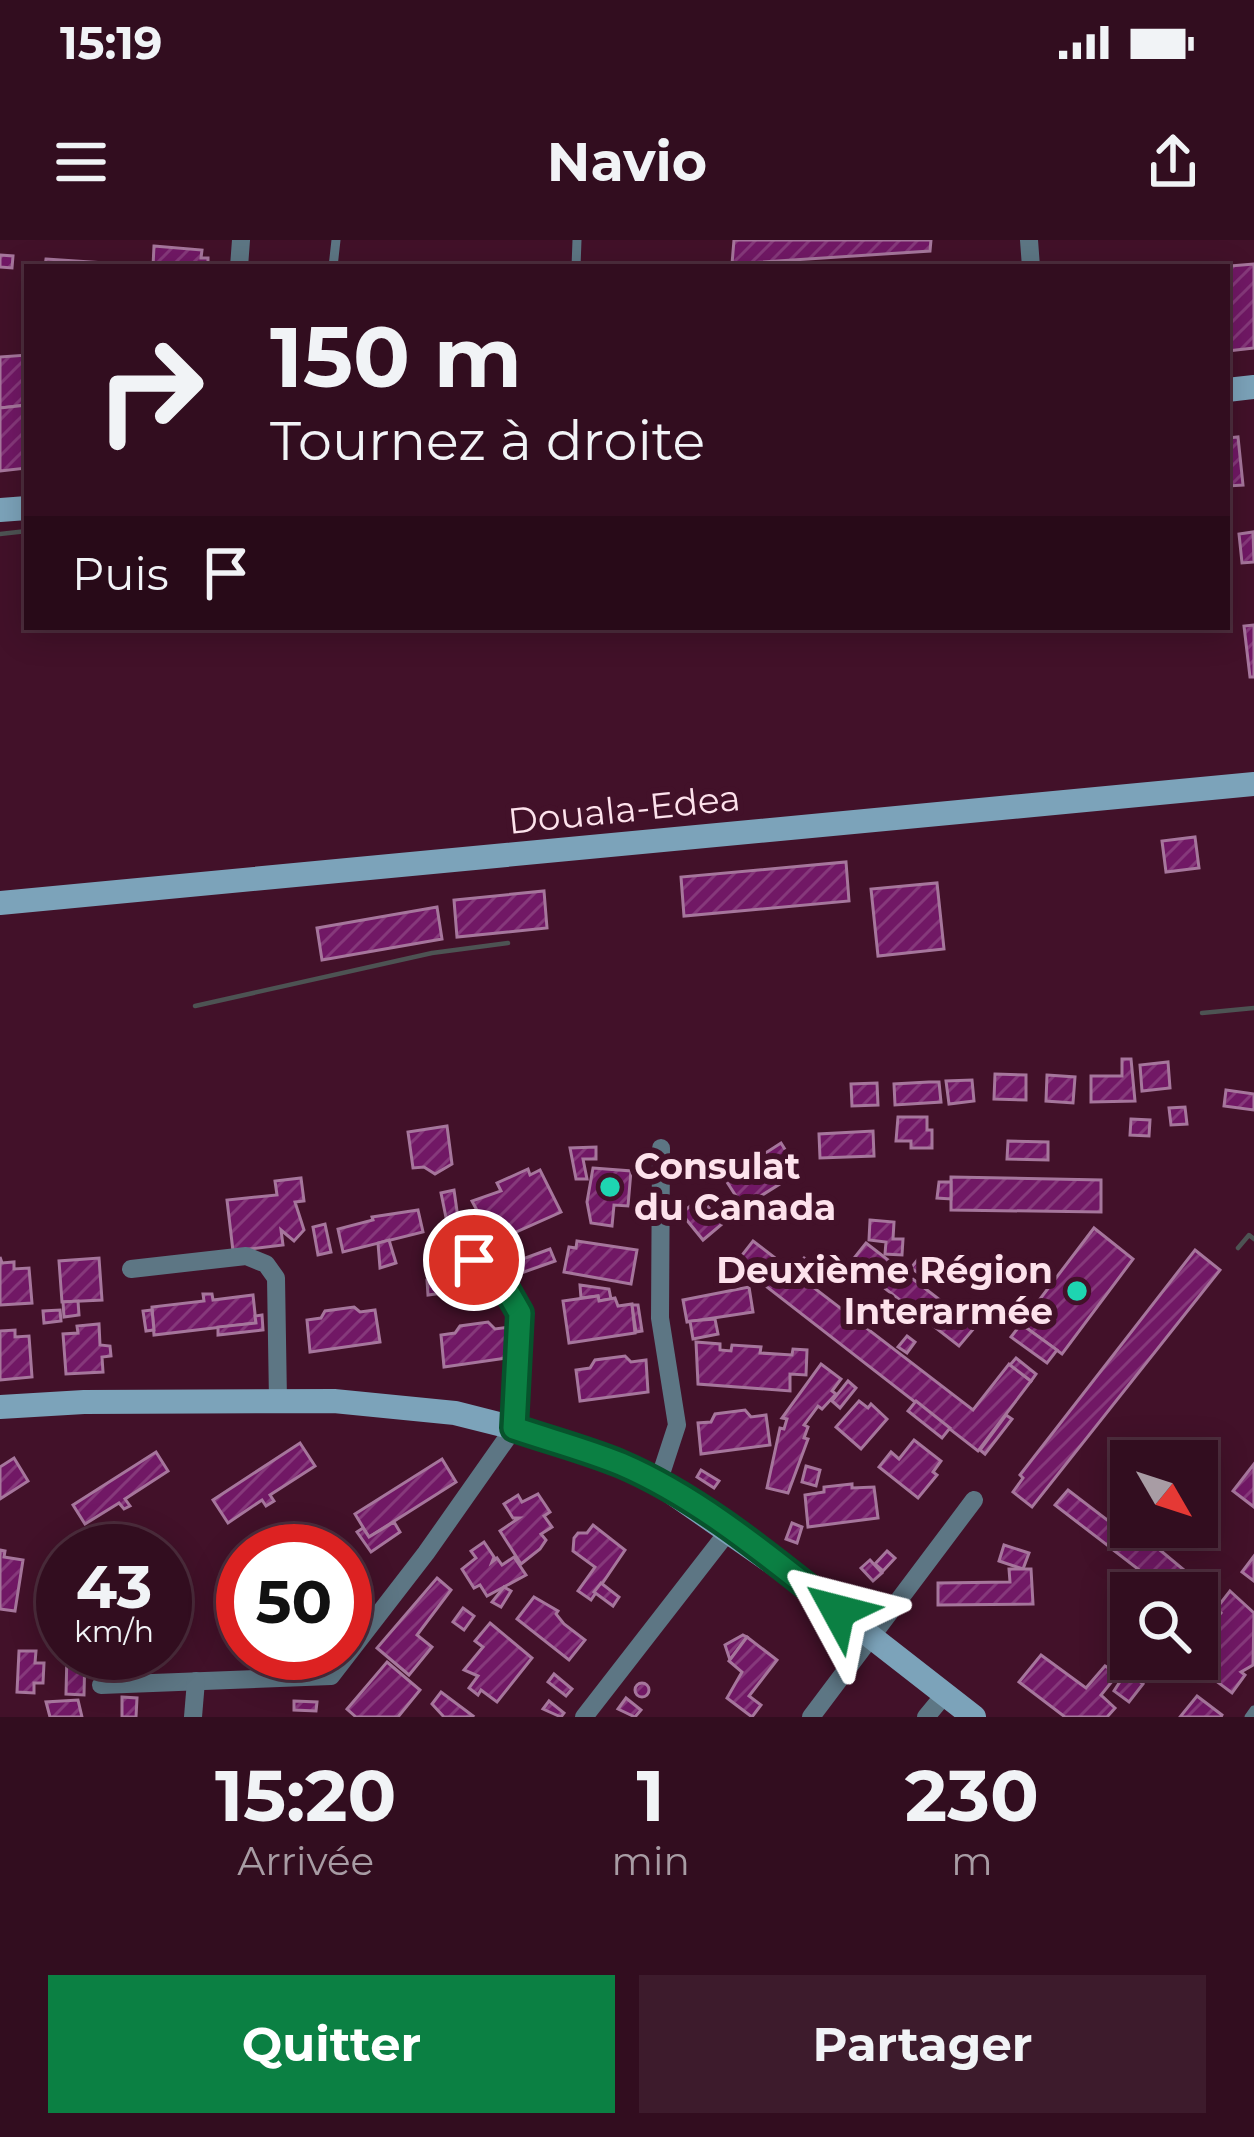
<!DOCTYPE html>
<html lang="fr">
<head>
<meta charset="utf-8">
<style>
  :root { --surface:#320d1f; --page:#3d1b2c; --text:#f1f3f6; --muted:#a89ca4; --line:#4d2d3d; --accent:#0b8043 }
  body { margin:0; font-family:Montserrat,sans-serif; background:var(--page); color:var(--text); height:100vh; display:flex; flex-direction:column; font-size:45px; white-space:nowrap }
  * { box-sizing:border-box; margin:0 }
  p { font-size:39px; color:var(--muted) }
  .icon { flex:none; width:66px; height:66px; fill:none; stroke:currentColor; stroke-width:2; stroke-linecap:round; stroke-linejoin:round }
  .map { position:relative; height:1477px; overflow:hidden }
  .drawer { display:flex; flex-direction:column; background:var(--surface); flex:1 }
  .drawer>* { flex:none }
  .guide { position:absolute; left:24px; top:24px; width:1206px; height:366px; border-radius:0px; box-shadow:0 6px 30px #0003,0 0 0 3px var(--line); background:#320d1f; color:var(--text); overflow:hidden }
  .needle { width:78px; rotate:129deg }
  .tools { position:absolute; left:1110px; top:1200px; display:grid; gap:24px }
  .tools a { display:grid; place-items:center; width:108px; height:108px; border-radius:0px; background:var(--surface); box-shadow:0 6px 30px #0003,0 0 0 3px var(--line); font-size:60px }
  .speed { position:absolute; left:36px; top:1284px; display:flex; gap:24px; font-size:60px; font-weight:700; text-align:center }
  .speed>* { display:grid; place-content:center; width:156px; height:156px; border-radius:50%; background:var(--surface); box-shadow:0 6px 30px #0003,0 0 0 3px var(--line); line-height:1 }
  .speed small { font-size:30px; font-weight:400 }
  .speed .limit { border:18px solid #d22; background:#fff; color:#111 }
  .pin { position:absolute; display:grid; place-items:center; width:102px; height:102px; color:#fff; margin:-51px; border:6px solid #fff; border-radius:50%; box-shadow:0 3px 12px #0007 }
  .me { position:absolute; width:132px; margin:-66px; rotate:308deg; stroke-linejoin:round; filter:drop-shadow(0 0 9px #0008) }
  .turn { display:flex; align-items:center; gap:42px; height:252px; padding:0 48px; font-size:54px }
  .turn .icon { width:156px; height:156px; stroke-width:2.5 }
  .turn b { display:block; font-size:84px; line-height:102px }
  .then { display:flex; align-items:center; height:114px; padding:0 48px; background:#0003; gap:24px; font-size:45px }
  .eta { display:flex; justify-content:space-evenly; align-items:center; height:204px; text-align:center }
  .eta b { font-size:72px; font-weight:700; line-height:84px }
  .primary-button { display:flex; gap:24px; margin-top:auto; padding:24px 48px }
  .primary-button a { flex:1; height:138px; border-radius:0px; background:var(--accent); color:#fff; font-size:48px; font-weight:700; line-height:138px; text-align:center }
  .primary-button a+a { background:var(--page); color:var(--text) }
  .status { display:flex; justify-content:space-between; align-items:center; height:84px; padding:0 60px; background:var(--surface); direction:ltr }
  .status svg { height:33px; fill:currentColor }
  header { display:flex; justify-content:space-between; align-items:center; height:156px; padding:0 48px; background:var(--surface); font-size:54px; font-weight:700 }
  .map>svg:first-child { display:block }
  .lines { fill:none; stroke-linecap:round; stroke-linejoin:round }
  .stream { stroke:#4d5353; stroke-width:4.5 }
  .building { fill:url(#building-hatch); stroke:#a6769c; stroke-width:3 }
  .service { stroke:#5d7684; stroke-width:9 }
  .minor { stroke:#5d7684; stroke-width:18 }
  .secondary { stroke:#7ca3ba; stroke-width:24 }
  .route-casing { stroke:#07532c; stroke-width:30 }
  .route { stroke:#0b8043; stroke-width:21 }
  .poi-dot { fill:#1ed5b1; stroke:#421129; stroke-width:4.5 }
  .labels { text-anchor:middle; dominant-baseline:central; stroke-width:12; stroke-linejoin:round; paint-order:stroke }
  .street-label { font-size:36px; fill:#fde2ec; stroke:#421129 }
  .poi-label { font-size:36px; font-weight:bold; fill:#fde2ec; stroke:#421129; text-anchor:start }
</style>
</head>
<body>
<div class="status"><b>15:19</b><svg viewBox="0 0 49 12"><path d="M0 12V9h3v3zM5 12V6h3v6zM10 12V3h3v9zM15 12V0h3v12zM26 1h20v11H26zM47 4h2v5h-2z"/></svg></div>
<header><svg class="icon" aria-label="menu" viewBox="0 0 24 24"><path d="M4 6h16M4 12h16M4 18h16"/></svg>Navio<svg class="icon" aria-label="share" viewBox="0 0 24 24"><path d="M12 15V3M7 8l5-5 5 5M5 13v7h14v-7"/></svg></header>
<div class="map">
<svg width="1254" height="1477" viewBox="0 0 1254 1477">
  <defs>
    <pattern id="building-hatch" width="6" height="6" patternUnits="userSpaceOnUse" patternTransform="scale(3)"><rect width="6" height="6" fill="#711865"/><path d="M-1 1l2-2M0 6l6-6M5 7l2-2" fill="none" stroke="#86397b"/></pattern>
  </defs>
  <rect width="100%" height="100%" fill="#421129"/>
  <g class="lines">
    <g class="stream">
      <path d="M0 294 27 291"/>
      <path d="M195 766 432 713 508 703"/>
      <path d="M1202 773 1254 768"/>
      <path d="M1238 1008 1249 995 1254 999"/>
    </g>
  </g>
  <g class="building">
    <path d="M734 0H931L930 11 732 24Z"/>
    <path d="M154 6 202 10 201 18H208V27L153 26Z"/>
    <path d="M0 15 13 16 12 28 0 27Z"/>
    <path d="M46 19 165 27H45Z"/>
    <path d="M1254 24V108L1227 111V27H1218Z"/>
    <path d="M27 115V165L0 168V117Z"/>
    <path d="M27 165V228L0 231V168Z"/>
    <path d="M1238 197 1243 245 1228 246 1227 198Z"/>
    <path d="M1253 292 1254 322 1242 323 1239 294Z"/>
    <path d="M1254 385V437H1250L1244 386Z"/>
    <path d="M1195 597 1199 628 1166 632 1162 601Z"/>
    <path d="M846 622 849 661 684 676 681 637Z"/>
    <path d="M937 643 944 709 878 716 871 649Z"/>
    <path d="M544 651 547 688 457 697 454 660Z"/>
    <path d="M437 667 442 699 322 720 317 688Z"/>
    <path d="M1122 819H1131L1135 861 1091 862V836H1122Z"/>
    <path d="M1168 822 1170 848 1142 851 1140 825Z"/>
    <path d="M995 834 1026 835V860L994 859Z"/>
    <path d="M1047 835 1075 837 1073 863 1046 861Z"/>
    <path d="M972 840 974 861 949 864 946 841Z"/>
    <path d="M929 842H939L941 862 895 865 894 844Z"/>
    <path d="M877 843 878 865 852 866 851 844Z"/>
    <path d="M1226 850 1254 854V870L1224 866Z"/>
    <path d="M1185 867 1187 884 1171 885 1169 868Z"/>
    <path d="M898 877H927V890H932V908H911V901H896Z"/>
    <path d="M1131 879 1150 880 1149 896 1130 895Z"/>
    <path d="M447 886 452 924 435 934 424 927 413 928 408 892Z"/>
    <path d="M873 891 874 916 820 918 819 894Z"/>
    <path d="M1008 901 1048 902V920L1007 919Z"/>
    <path d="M781 903 799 932 743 967 725 939Z"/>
    <path d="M596 907V919H583L587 939H576L570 908Z"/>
    <path d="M593 928 631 931 628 966 614 965 612 986 591 983 587 962Z"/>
    <path d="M528 929 530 935 540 930 561 972 494 1002 472 961 501 951 497 943Z"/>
    <path d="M951 937 1101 940V972L951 970Z"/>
    <path d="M301 938 304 961 295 962 304 990 294 1001 281 990 283 1005 233 1011 227 960 277 955 275 941Z"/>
    <path d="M939 942H951V959L937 958Z"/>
    <path d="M454 950 459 985 458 1004 451 1002 441 953Z"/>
    <path d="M816 957 820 964 800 976 796 969Z"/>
    <path d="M701 958 722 984 703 1000 681 973Z"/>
    <path d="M418 970 423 992 343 1012 338 989 373 980 372 977Z"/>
    <path d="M870 980 894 982 893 999H903L902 1015 885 1014 886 1002 869 1000Z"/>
    <path d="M325 984 331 1012 318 1015 313 987Z"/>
    <path d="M1094 988 1133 1019 1062 1114 1021 1084Z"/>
    <path d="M389 1000 396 1023 380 1028 378 1003Z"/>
    <path d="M577 1001 637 1010 631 1044 564 1032 569 1007 576 1008Z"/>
    <path d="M753 1001 973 1170 1009 1124 1031 1141 978 1211 736 1023Z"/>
    <path d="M866 1003 975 1087 959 1106 851 1022Z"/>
    <path d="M550 1009 555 1021 524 1032 520 1020Z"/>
    <path d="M1195 1010 1220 1030 1032 1267 1013 1252 1023 1238 1020 1235Z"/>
    <path d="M922 1014 932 1022 921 1035 911 1028Z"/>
    <path d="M0 1017 2 1023 14 1022V1029L29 1028 32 1063 0 1065Z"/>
    <path d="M99 1018 102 1060 62 1062 59 1021Z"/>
    <path d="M804 1018 818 1030 813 1037 798 1025Z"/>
    <path d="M486 1031 488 1047 428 1055 427 1040Z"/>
    <path d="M580 1045 609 1049 611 1059 599 1061 598 1056 581 1058Z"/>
    <path d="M749 1047 753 1072 687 1082 683 1060Z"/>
    <path d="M203 1054H212L213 1060 253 1055 256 1083 154 1095 152 1067 204 1061Z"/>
    <path d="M598 1056 599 1061 615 1058 618 1066 632 1064 635 1093 569 1103 563 1061Z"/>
    <path d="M78 1061 79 1075 64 1077 63 1062Z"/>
    <path d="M632 1065H638L642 1091 636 1092Z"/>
    <path d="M354 1067 360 1072 375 1070 380 1102 310 1112 307 1080 321 1078 325 1071Z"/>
    <path d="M60 1070 61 1081 44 1083 43 1071Z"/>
    <path d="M152 1070 154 1090 146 1091 143 1071Z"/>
    <path d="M262 1075 263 1090 218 1095V1087L256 1083 255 1076Z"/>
    <path d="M715 1079 718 1094 693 1099 690 1081Z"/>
    <path d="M488 1082 495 1089 510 1087 514 1117 444 1127 441 1095 455 1093 460 1086Z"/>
    <path d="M99 1084 100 1105 110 1106 111 1116 102 1117 103 1132 66 1134 63 1094 78 1093 77 1086Z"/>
    <path d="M1021 1084 1057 1110 1047 1123 1011 1097Z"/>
    <path d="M15 1090V1097L29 1096 32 1137 0 1140V1091Z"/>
    <path d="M907 1096 915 1102 907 1113 898 1107Z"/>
    <path d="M696 1102 720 1104V1110L731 1111 732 1105 761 1107 760 1113 792 1115 793 1109 807 1110 806 1135 790 1134V1151L698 1144Z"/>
    <path d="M625 1116 631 1122 646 1120 648 1152 580 1161 576 1130 590 1128 595 1120Z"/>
    <path d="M1016 1118 1036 1134 1031 1141 1010 1125Z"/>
    <path d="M821 1124 841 1139 832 1151 836 1154 822 1169 818 1166 804 1185 808 1187 804 1198 808 1199 788 1253 767 1248 780 1188 784 1189 787 1179 782 1178Z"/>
    <path d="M848 1141 856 1148 840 1168 832 1161Z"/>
    <path d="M859 1161 868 1168 871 1164 887 1179 861 1209 836 1187Z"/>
    <path d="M916 1161 950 1188 942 1198 908 1171Z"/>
    <path d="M745 1170 751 1177 766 1175 770 1205 701 1214 698 1183 711 1182 715 1174Z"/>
    <path d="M1006 1175 1012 1179 985 1214 980 1210Z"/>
    <path d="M914 1200 941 1221 933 1232 937 1235 918 1258 879 1227 891 1212 899 1219Z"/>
    <path d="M300 1203 315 1226 270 1255 274 1261 266 1266 262 1260 228 1283 213 1260Z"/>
    <path d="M156 1212 168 1231 125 1259 130 1266 124 1269 119 1263 85 1284 73 1265Z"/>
    <path d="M14 1218 28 1241 0 1259V1227Z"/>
    <path d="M442 1219 456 1242 369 1297 355 1274Z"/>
    <path d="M1254 1224V1267L1233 1251Z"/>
    <path d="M806 1226 820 1230 816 1246 802 1242Z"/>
    <path d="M701 1230 719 1241 714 1248 697 1237Z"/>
    <path d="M852 1244V1248L874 1247 878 1278 808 1287 805 1255 824 1252V1247Z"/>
    <path d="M1068 1250 1119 1289 1107 1305 1055 1265Z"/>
    <path d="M538 1254 550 1272 544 1276 552 1287 541 1294 546 1300 540 1309 521 1324 500 1291 519 1278H513L504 1264 518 1255 522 1262Z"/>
    <path d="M394 1282 400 1292 371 1312 357 1292 363 1288 369 1297Z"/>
    <path d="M792 1283 802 1287 797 1303 786 1299Z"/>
    <path d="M593 1285 625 1310 591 1360 578 1351 595 1327 573 1311 574 1298 578 1293H587Z"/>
    <path d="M1131 1286 1190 1335 1176 1353H1169L1112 1309Z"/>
    <path d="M484 1302 494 1317 492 1322 497 1318 502 1325 514 1317 526 1335 487 1356 480 1345 474 1348 462 1329 476 1318 471 1311Z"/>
    <path d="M1004 1305 1029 1313 1023 1329 999 1321Z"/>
    <path d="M0 1310 5 1311 4 1317 23 1320 15 1371 0 1369Z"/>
    <path d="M887 1311 895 1318 883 1331 875 1324Z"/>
    <path d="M345 1316 355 1317 353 1341 345 1340Z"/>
    <path d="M1254 1316V1341L1242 1332Z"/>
    <path d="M870 1320 882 1333 873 1341 861 1328Z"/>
    <path d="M1009 1329H1031L1033 1364 938 1365V1343L1010 1342Z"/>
    <path d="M437 1338 451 1350 417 1395 432 1407 409 1435 377 1408Z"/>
    <path d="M601 1343 619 1357 613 1366 594 1352Z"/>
    <path d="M504 1347 511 1351 501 1367 492 1362Z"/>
    <path d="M1230 1351 1254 1373 1253 1425 1241 1432 1245 1435 1232 1453 1187 1419H1197V1398L1204 1395 1200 1391 1212 1375 1216 1379 1221 1373 1216 1369Z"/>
    <path d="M534 1357 558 1371 556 1374 564 1384 585 1400 569 1420 517 1379Z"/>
    <path d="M463 1368 474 1376 464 1390 453 1382Z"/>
    <path d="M490 1383 532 1418 497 1462 481 1450 478 1455 469 1448 478 1436 464 1430 483 1407 475 1401Z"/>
    <path d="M743 1395 747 1397 730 1420 725 1405Z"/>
    <path d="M747 1397 777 1420 749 1456 761 1465 752 1477 727 1458 742 1432 729 1421Z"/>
    <path d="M19 1411H36L35 1423H44L43 1443H34V1453L17 1452Z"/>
    <path d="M67 1413H85L84 1455 66 1454Z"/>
    <path d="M1041 1415 1086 1448 1105 1426 1118 1434 1101 1455 1115 1468 1107 1477H1065L1019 1442Z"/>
    <path d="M387 1422 420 1450 398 1477H356L347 1469Z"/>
    <path d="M1127 1431 1143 1444 1129 1462 1114 1451Z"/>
    <path d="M554 1434 572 1449 566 1456 548 1442Z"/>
    <circle cx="642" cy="1450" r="7"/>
    <path d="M441 1452 473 1476 472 1477H444L432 1464Z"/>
    <path d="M1197 1456 1222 1475 1221 1477H1180Z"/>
    <path d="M122 1457 137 1458 136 1477H122Z"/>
    <path d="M626 1458 641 1470 635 1477 618 1469Z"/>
    <path d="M78 1460 82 1477H50L46 1462Z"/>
    <path d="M294 1461 317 1462 316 1471 294 1470Z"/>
    <path d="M549 1461 564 1473 561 1477 543 1469Z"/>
  </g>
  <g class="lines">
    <g class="service">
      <path d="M333 27 336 0"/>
      <path d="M576 27 577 0"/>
      <path d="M1249 1477 1254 1470"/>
    </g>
    <g class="minor">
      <path d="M1029 0 1031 27"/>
      <path d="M239 27 241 0"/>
      <path d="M131 1029 246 1016 266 1024 276 1038 278 1161"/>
      <path d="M658 1243 677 1185 660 1078 661 908"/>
      <path d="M101 1445 331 1436 426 1313 514 1188 520 1073 504 1045 474 1020"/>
      <path d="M193 1477 196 1441"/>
      <path d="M584 1477 730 1289"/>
      <path d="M811 1477 974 1260"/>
      <path d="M926 1477 945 1454"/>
    </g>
    <g class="secondary">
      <path d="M1227 150 1254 147"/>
      <path d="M0 270 27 268"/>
      <path d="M0 663 1254 544"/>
      <path d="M0 1167 84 1162 334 1161 455 1173 514 1188 618 1223 658 1243 806 1346 974 1477"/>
    </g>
  </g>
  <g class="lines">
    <g class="route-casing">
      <path id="route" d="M474 1020 504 1045 520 1073 514 1188C549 1200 587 1210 621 1224 700 1258 771 1318 838 1371"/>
    </g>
    <use href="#route" class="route"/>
  </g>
  <g class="poi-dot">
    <circle cx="610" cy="947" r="12"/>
    <circle cx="1077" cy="1051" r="12"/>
  </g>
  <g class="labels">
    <g class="street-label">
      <text transform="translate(624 569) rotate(-6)">Douala-Edea</text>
    </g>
    <g class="poi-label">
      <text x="634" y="926">Consulat<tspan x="634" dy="41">du Canada</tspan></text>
      <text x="1053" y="1030" text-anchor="end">Deuxième Région<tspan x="1053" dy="41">Interarmée</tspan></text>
    </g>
  </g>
</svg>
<div class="tools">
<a><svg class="needle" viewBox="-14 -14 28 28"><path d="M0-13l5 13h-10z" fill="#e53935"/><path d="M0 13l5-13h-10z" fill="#a89ca4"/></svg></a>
<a><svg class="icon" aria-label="search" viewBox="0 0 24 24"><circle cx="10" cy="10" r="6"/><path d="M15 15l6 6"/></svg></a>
</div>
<div class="speed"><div>43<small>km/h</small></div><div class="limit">50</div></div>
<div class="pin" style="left:474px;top:1020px;background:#d93025"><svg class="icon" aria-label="arrive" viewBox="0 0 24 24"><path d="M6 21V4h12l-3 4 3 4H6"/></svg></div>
<svg class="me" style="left:838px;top:1371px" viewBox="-20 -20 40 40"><path d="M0-17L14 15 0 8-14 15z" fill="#0b8043" stroke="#fff" stroke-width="4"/></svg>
<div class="guide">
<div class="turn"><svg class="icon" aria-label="right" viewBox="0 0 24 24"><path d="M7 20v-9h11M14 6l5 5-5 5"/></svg><div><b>150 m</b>Tournez à droite</div></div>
<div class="then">Puis<svg class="icon" aria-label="arrive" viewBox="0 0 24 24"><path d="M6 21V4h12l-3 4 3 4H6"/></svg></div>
</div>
</div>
<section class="drawer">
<div class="eta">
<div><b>15:20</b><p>Arrivée</p></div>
<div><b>1</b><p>min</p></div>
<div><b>230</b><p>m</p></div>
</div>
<div class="primary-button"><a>Quitter</a><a>Partager</a></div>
</section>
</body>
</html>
